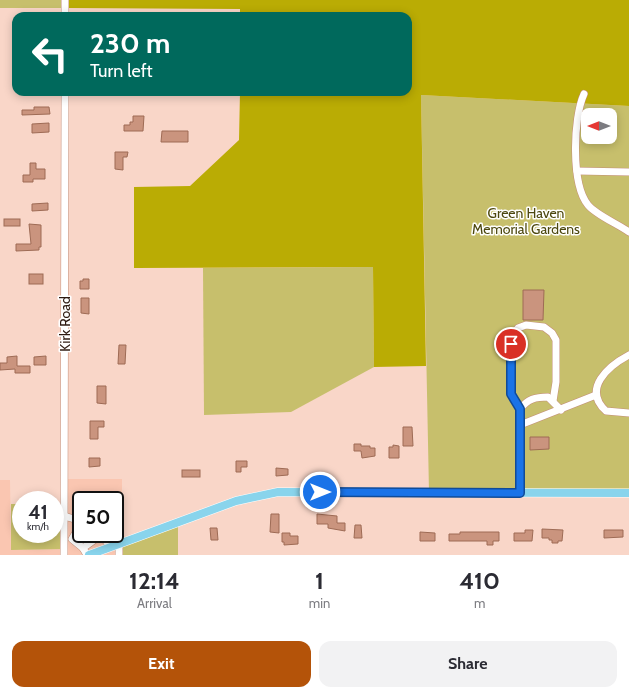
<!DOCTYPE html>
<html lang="en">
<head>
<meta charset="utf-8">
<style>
  :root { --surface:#fff; --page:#f2f2f3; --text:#2b2b33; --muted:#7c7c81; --accent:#b45309 }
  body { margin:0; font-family:Cabin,sans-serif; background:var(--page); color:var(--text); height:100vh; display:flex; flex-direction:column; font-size:15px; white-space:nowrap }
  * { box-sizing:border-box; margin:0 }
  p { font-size:13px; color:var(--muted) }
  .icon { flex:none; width:22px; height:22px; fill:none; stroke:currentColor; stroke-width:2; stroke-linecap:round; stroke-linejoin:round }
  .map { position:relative; height:555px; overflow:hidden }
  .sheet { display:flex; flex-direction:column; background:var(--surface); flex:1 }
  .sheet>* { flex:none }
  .hud { position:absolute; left:12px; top:12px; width:400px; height:84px; border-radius:12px; box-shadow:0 2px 10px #0003; background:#00695c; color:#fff; overflow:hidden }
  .needle { width:26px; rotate:270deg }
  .controls { position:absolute; left:581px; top:108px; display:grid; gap:8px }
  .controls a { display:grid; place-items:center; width:36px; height:36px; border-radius:8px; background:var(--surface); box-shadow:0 2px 10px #0003; font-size:20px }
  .speed { position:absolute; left:12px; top:491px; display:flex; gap:8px; font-size:20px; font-weight:700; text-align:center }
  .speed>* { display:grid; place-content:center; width:52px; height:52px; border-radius:50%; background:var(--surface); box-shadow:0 2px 10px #0003; line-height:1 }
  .speed small { font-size:10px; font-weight:400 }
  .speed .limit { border:2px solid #111; border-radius:6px; background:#fff; color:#111 }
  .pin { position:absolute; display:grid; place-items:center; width:34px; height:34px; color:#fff; margin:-17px; border:2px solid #fff; border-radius:50%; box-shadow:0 1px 4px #0007 }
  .me { position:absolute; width:44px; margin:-22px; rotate:90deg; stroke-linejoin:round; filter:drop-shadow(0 0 3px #0008) }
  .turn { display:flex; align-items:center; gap:14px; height:84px; padding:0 12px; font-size:18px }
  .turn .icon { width:52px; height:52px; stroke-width:2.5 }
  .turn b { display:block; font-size:28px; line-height:34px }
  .eta { display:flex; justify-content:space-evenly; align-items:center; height:68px; text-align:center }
  .eta b { font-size:24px; font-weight:700; line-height:28px }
  .button { display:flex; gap:8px; margin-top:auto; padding:8px 12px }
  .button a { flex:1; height:46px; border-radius:12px; background:var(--accent); color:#fff; font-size:16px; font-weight:700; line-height:46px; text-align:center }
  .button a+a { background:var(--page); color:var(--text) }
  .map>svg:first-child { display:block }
  .built { fill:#fac6b1; fill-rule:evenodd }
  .green { fill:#c7bf6c; fill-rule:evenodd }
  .forest { fill:#baac04 }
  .building { fill:#ca947e; stroke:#9e6b55 }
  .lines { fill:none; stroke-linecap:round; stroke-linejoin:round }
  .minor-tunnel { stroke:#d0b0a3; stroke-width:7; stroke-dasharray:7 3.5; stroke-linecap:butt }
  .minor-casing { stroke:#c38d77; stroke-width:8 }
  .major-casing { stroke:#fff; stroke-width:9 }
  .minor { stroke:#fff; stroke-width:7 }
  .major { stroke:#89d4ec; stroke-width:8 }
  .route-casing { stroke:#114b97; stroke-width:10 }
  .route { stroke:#1a73e8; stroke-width:7 }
  .labels { text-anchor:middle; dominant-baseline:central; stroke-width:3; stroke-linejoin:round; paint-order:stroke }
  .park-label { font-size:14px; fill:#4c470e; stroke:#fff }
  .street-label { font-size:14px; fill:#2d1910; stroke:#fff }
</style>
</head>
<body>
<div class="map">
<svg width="629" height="555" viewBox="0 0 629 555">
  <rect width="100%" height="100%" fill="#f9d6c8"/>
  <path class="built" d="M64 479H122V555H0V480H10L11 550 64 549ZM81 500H115V534H81Z"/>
  <g class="green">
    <rect x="0" y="0" width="65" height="8"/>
    <path d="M421 95 629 106V493L429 492ZM588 115H610V137H588Z"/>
    <path d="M373 267 374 367 291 412 204 415 203 268Z"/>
    <path d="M11 504H21V534H55V504H64V549L11 550Z"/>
    <path d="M178 521V555H123V543Z"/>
  </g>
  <path class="forest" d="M66 0H629V106L421 95 426 366 374 367 373 267 134 268V187L190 186 239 140 240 92H408V16H240V9L65 8Z"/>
  <g class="building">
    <path d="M34 107H49L50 114 22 115V110H34Z"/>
    <path d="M133 116H144L143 131H124V125H130V122H133Z"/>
    <path d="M49 123V132L32 133V124Z"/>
    <path d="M162 131H188V142H161Z"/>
    <path d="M115 152H128L127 157H123V170L115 169Z"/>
    <path d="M30 163H36V169H45V179H33V182H23V175H30Z"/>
    <path d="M48 203V210L32 211V204Z"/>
    <rect x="4" y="219" width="16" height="7"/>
    <path d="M29 224 41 225V247H39V250L16 251V244H31Z"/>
    <rect x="29" y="274" width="14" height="10"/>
    <path d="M83 279H89V289H80V281H83Z"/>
    <path d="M523 290H544L543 320H523Z"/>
    <path d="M81 298H89V314L81 313Z"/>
    <path d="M119 345H126L125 364H118Z"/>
    <path d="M17 356V366H30V373H15V369L0 370V363H7V357Z"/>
    <path d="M46 356V365H34V357Z"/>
    <path d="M97 386H106V404L97 403Z"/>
    <path d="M90 421H104V427H98V439H90Z"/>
    <path d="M403 427H412L413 446H403Z"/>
    <path d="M530 437H549V449L530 450Z"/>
    <path d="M354 444H361V446H370V448H375V456L362 458 361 451H354Z"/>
    <path d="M393 445 399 446V458H389V447H393Z"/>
    <path d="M89 458H100V466L89 467Z"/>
    <path d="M236 461H247V467H241V472H236Z"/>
    <path d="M276 468 288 469V475L276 476Z"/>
    <rect x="182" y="470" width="18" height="7"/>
    <path d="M271 514H279V533L270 532Z"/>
    <path d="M317 514 337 516V523H345V531L328 528V524H317Z"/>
    <path d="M355 525H361L362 538H354Z"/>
    <path d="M210 528H217L218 540H211Z"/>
    <path d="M542 529 563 530 562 541H558V543H552V540H549V538H542Z"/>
    <path d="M525 530H533L532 541H514V533H525Z"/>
    <path d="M604 530H623V537L604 538Z"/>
    <path d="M420 532 435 533V541H420Z"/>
    <path d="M460 532H499V541H493V545H487V541H449V534H460Z"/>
    <path d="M282 533H290V536H298V544L284 545V542H282Z"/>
  </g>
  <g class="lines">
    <path class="minor-tunnel" d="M86 534 90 536"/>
    <g class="minor-casing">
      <g id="minor">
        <path d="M65 16V0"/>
        <path d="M584 94C573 118 571 184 588 205 596 215 618 224 629 232"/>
        <path d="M577 171 629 172"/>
        <path d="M629 355C608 366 582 389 606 411L629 413"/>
        <path d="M520 409C528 399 535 397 548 397L561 410"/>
        <path d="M520 425V409L511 394 510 384 512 336 518 328 526 325 544 327 552 333 556 340V382L553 401"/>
        <path d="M520 493V425L596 395"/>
        <path d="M64 516 81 521"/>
        <path d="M74 518 80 510"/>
        <path d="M81 524 72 539 83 548"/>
        <path d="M119 544V555"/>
        <path d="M64 555 65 92"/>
        <path d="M87 555 83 548 101 535 111 547"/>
      </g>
    </g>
    <g class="major-casing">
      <path id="major" d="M89 555 236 501 278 492 629 493"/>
    </g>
    <use href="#minor" class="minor"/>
    <use href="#major" class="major"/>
  </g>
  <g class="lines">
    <g class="route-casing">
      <path id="route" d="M320 492 520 493V409L511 394V344"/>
    </g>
    <use href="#route" class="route"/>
  </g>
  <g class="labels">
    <g class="park-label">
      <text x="526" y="213">Green Haven<tspan x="526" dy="16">Memorial Gardens</tspan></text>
    </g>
    <g class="street-label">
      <text transform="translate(65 324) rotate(-90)">Kirk Road</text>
    </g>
  </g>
</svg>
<div class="controls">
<a><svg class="needle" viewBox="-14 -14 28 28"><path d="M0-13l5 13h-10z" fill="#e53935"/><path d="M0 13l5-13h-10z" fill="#7c7c81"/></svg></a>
</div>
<div class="speed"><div>41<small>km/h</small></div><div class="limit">50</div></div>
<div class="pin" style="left:511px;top:344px;background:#d93025"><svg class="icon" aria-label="arrive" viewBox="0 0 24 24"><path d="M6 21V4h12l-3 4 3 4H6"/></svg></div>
<svg class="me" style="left:320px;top:492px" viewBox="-20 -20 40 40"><circle r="17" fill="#1a73e8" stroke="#fff" stroke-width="3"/><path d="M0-11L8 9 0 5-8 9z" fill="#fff"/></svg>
<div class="hud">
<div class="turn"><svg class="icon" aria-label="left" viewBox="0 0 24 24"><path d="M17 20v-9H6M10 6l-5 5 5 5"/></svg><div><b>230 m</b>Turn left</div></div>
</div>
</div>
<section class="sheet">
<div class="eta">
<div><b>12:14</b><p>Arrival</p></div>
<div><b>1</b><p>min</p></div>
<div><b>410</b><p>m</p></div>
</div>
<div class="button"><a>Exit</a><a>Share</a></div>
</section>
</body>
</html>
